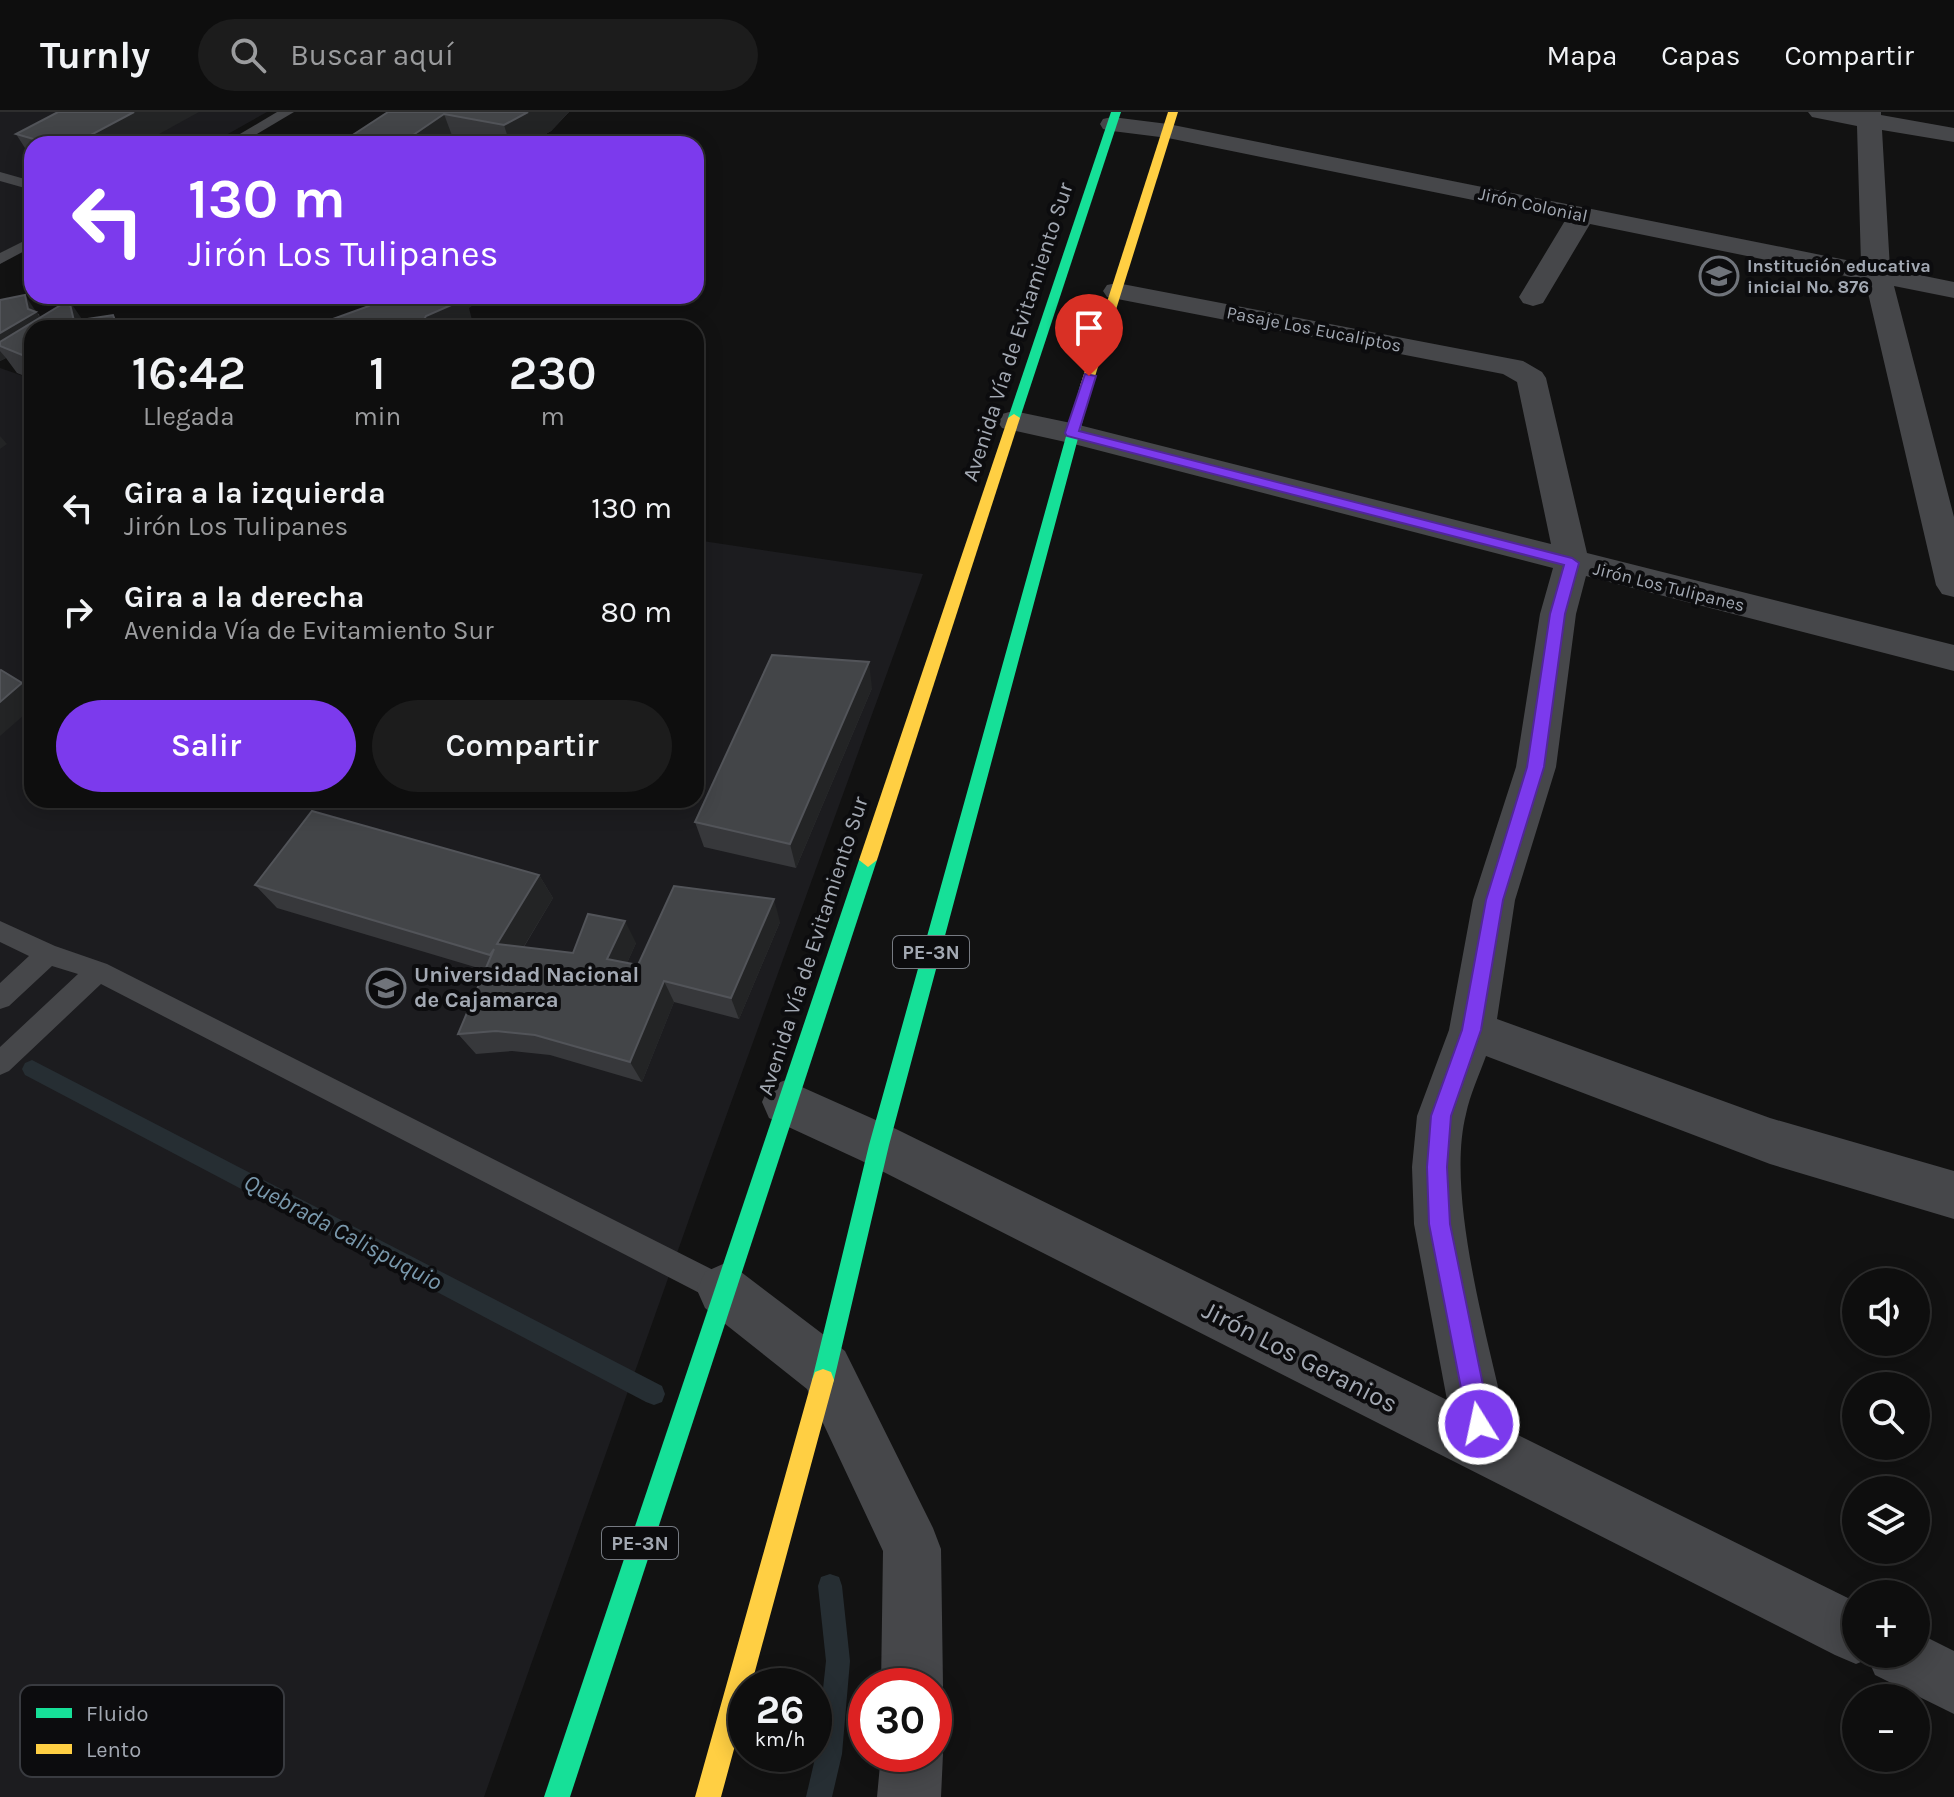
<!DOCTYPE html>
<html lang="es">
<head>
<meta charset="utf-8">
<style>
  :root { --surface:#0e0e0e; --page:#1c1c1c; --text:#f1f3f6; --muted:#9b9c9e; --line:#2e2e2e; --accent:#7c3aed }
  body { margin:0; font-family:Karla,sans-serif; background:var(--page); color:var(--text); height:100vh; display:flex; flex-direction:column; font-size:30px; white-space:nowrap }
  * { box-sizing:border-box; margin:0 }
  p { font-size:26px; color:var(--muted) }
  .icon { flex:none; width:44px; height:44px; fill:none; stroke:currentColor; stroke-width:2; stroke-linecap:round; stroke-linejoin:round }
  .map { position:relative; flex:1; overflow:hidden }
  .details { position:absolute; left:24px; top:208px; width:680px; height:488px; display:flex; flex-direction:column; background:var(--surface); border-radius:24px; box-shadow:0 4px 20px #0003,0 0 0 2px var(--line) }
  .details>* { flex:none }
  .banner { position:absolute; left:24px; top:24px; width:680px; height:168px; border-radius:24px; box-shadow:0 4px 20px #0003,0 0 0 2px var(--line); background:#7c3aed; color:#fff; overflow:hidden }
  .tools { position:absolute; left:1842px; top:1156px; display:grid; gap:16px }
  .tools a { display:grid; place-items:center; width:88px; height:88px; border-radius:50%; background:var(--surface); box-shadow:0 4px 20px #0003,0 0 0 2px var(--line); font-size:40px }
  .speed { position:absolute; left:728px; top:1556px; display:flex; gap:16px; font-size:40px; font-weight:700; text-align:center }
  .speed>* { display:grid; place-content:center; width:104px; height:104px; border-radius:50%; background:var(--surface); box-shadow:0 4px 20px #0003,0 0 0 2px var(--line); line-height:1 }
  .speed small { font-size:20px; font-weight:400 }
  .speed .limit { border:12px solid #d22; background:#fff; color:#111 }
  .pin { position:absolute; display:grid; place-items:center; width:68px; height:68px; color:#fff; margin:-82px -34px; border-radius:50% 50% 50% 0; rotate:-45deg; box-shadow:0 0 8px #0007 }
  .pin .icon { rotate:45deg }
  .me { position:absolute; width:88px; margin:-44px; rotate:350deg; stroke-linejoin:round; filter:drop-shadow(0 0 6px #0008) }
  .turn { display:flex; align-items:center; gap:28px; height:168px; padding:0 32px; font-size:36px }
  .turn .icon { width:104px; height:104px; stroke-width:2.5 }
  .turn b { display:block; font-size:56px; line-height:68px }
  .eta { display:flex; justify-content:space-evenly; align-items:center; height:136px; text-align:center }
  .eta b { font-size:48px; font-weight:600; line-height:56px }
  .button { display:flex; gap:16px; margin-top:auto; padding:16px 32px }
  .button a { flex:1; height:92px; border-radius:48px; background:var(--accent); color:#fff; font-size:32px; font-weight:600; line-height:92px; text-align:center }
  .button a+a { background:var(--page); color:var(--text) }
  ul { padding:0; list-style:none }
  li { display:flex; align-items:center; gap:24px; height:104px; padding:0 32px }
  li div { flex:1 }
  li b { display:block; font-size:30px }
  li em { font-style:normal }
  header { display:flex; align-items:center; gap:48px; box-sizing:border-box; height:112px; padding:0 40px; background:var(--surface); border-bottom:2px solid var(--line) }
  header strong { font-size:38px }
  nav { display:flex; gap:44px; margin-inline-start:auto; font-size:28px }
  .search { width:560px; height:72px; background:var(--page); display:flex; align-items:center; gap:20px; box-sizing:border-box; padding:0 28px; border-radius:44px; color:var(--muted); font-size:30px }
  .map>svg:first-child { display:block }
  .built { fill:#1c1c1f }
  .lines { fill:none; stroke-linecap:round; stroke-linejoin:round }
  .stream { fill:#262e33; fill-rule:evenodd }
  .lane { fill:#46474a; fill-rule:evenodd }
  .street { fill:#46474a; fill-rule:evenodd }
  .fast { fill:#16e098; fill-rule:evenodd }
  .slow { fill:#ffcf43; fill-rule:evenodd }
  .wall { fill:#37383b }
  .shaded-wall { fill:#232425 }
  .building { fill:#434548; stroke:#525459; stroke-width:2 }
  .route { fill:#7c3aed; stroke:#51269a; stroke-width:2 }
  .labels { text-anchor:middle; dominant-baseline:central; stroke-width:8; stroke-linejoin:round; paint-order:stroke }
  .far-street-label { font-size:18px; fill:#a3a9b3; stroke:#0c0c0e }
  .far-poi-label { font-size:18px; font-weight:bold; fill:#a3a9b3; stroke:#0c0c0e; text-anchor:start }
  .shield { fill:#0c0c0e; stroke:#767a82; stroke-width:2 }
  .shield-label { font-size:20px; font-weight:bold; fill:#a3a9b3 }
  .street-label { font-size:22px; fill:#a3a9b3; stroke:#0c0c0e }
  .poi-label { font-size:22px; font-weight:bold; fill:#a3a9b3; stroke:#0c0c0e; text-anchor:start }
  .water-label { font-size:24px; font-style:italic; fill:#7a99ad; stroke:#0c0c0e }
  .near-street-label { font-size:26px; fill:#a3a9b3; stroke:#0c0c0e }
  .key { fill:#0c0c0e; stroke:#393b40; stroke-width:2 }
  .key-label { font-size:22px; fill:#a3a9b3 }
</style>
</head>
<body>
<header>
<strong>Turnly</strong>
<div class="search"><svg class="icon" aria-label="search" viewBox="0 0 24 24"><circle cx="10" cy="10" r="6"/><path d="M15 15l6 6"/></svg>Buscar aquí</div>
<nav><a>Mapa</a><a>Capas</a><a>Compartir</a></nav>
</header>
<div class="map">
<svg width="1954" height="1685" viewBox="0 0 1954 1685">
  <rect width="100%" height="100%" fill="#121212"/>
  <g class="built">
    <path d="M0 0H267L210 32H32V133L0 152Z"/>
    <path d="M0 256 32 267V688H696V428L923 462 704 1065 484 1685H0Z"/>
  </g>
  <g class="lines">
    <g class="stream">
      <path d="M32 948 662 1274 665 1282 662 1290 654 1293 646 1290 25 963 22 957 25 951Z"/>
      <path d="M830 1462 839 1465 842 1474 850 1549 842 1642 832 1685H806L816 1642 826 1549 818 1474 821 1465Z"/>
    </g>
    <g class="lane">
      <path d="M277 0H294L240 32H223Z"/>
      <path d="M0 60 32 69V78L0 69Z"/>
      <path d="M32 125V135L0 152V141Z"/>
      <path d="M0 809 55 834 107 852 733 1168 737 1178 733 1188 723 1192 713 1188 101 872 9 959 0 963V935L78 862 52 854 9 894 0 897V871L29 844 0 830Z"/>
    </g>
    <g class="street">
      <path d="M1808 0H1881V3L1954 16V30L1882 18 1890 157 1954 170V186L1894 174 1954 405V485L1942 482 1936 473 1865 168 1590 112 1543 191 1533 194 1523 191 1519 185 1566 107 1168 26 1112 19 1103 17 1100 12 1103 7 1112 5 1168 12 1861 151 1857 14 1812 5Z"/>
      <path d="M1117 171 1523 249 1542 260 1546 266 1587 441 1954 533V559L1586 464 1576 502 1556 655 1515 788 1497 907 1770 1006 1954 1059V1107L1770 1052 1486 944C1479 963 1470 983 1466 1002 1445 1085 1490 1233 1508 1318L1856 1490V1542H1916V1520L1954 1539V1602L1875 1563 1868 1547 1856 1552 1835 1543 862 1049 769 1006 762 990 769 974 786 968 896 1017 1447 1288 1414 1112 1412 1055 1417 1004 1449 918 1473 788 1516 655 1540 502 1553 456 1070 331 1002 316 997 309 1002 302 1013 299 1071 311 1551 432 1517 270 1503 262 1107 185 1103 179 1107 173Z"/>
      <path d="M723 1152 741 1160 845 1239 933 1416 941 1437 943 1574 934 1595V1574H881L883 1439 807 1277 705 1196 697 1178 705 1160Z"/>
      <path d="M934 1620 943 1642 941 1685H877L881 1642H934Z"/>
    </g>
    <g class="fast">
      <path d="M1111 0H1121L1020 306 1009 309 1008 306Z"/>
      <path d="M1086 270 1092 274 889 1033 834 1268 831 1276 823 1279 815 1276 812 1268 869 1033 1080 274Z"/>
      <path d="M868 741 877 748 570 1685H544L859 748Z"/>
    </g>
    <g class="slow">
      <path d="M1168 0H1178L1092 274 1082 277 1080 274Z"/>
      <path d="M1014 302 1020 306 877 748 868 755 859 748 1008 306Z"/>
      <path d="M823 1257 831 1260 834 1268 751 1574H746V1593L721 1685H695L812 1268 815 1260Z"/>
    </g>
  </g>
  <g class="wall">
    <path d="M388 0H569L551 19 528 32H468L454 29Z"/>
    <path d="M16 22 141 32H32V47Z"/>
    <path d="M0 188 39 202 40 206 82 208 113 203 122 216H32V267L17 261 6 246 0 249Z"/>
    <path d="M872 576 796 756 704 735 695 710Z"/>
    <path d="M539 763 553 786 524 835 573 841 636 831 627 851 638 853 780 810 739 907 674 890 642 970 550 943 512 939 476 942 458 922 485 858 277 796 255 773Z"/>
  </g>
  <g class="shaded-wall">
    <path d="M134 0H199L141 32H74Z"/>
    <path d="M528 0H569L551 19 528 32H510L504 13Z"/>
    <path d="M444 2 454 29 450 32H400Z"/>
    <path d="M25 183 47 216 0 234V221Z"/>
    <path d="M462 184H486L469 196 474 216H419L426 204Z"/>
    <path d="M69 188 88 216 74 209Z"/>
    <path d="M0 239 6 246 0 249Z"/>
    <path d="M0 324 7 332 0 337Z"/>
    <path d="M869 550 872 576 796 756 790 732Z"/>
    <path d="M22 571 32 581V596L0 624V590Z"/>
    <path d="M539 763 553 786 512 854 497 832Z"/>
    <path d="M774 787 780 810 739 907 731 886Z"/>
    <path d="M625 809 636 831 619 869 607 847Z"/>
    <path d="M664 869 674 890 642 970 630 950Z"/>
  </g>
  <g class="building">
    <path d="M58 0H134L74 32H51L16 22Z"/>
    <path d="M388 0H528L504 13 444 2 400 32H339Z"/>
    <path d="M25 183 28 197 36 200 0 221V188Z"/>
    <path d="M372 184H462L463 188 426 204 419 216H328L330 208 369 194Z"/>
    <path d="M69 188 74 209 113 203 118 216H32V247L0 234V230Z"/>
    <path d="M772 543 869 550 790 732 695 710Z"/>
    <path d="M1 558 22 571 0 590V559Z"/>
    <path d="M312 699 539 763 497 832 573 841 588 802 625 809 607 847 638 853 674 774 774 787 731 886 664 869 630 950 535 923 496 919 458 922 494 837 490 843 255 773Z"/>
  </g>
  <path class="route" d="M1085 262 1096 264 1079 319 1572 446 1579 451 1565 502 1544 655 1503 788 1481 918 1451 1004 1447 1055 1450 1112 1491 1312 1487 1320 1479 1324 1471 1320 1468 1312 1429 1112 1427 1055 1431 1004 1462 918 1486 788 1527 655 1550 502 1564 453 1067 324 1065 321Z"/>
  <defs>
    <g id="school-ring" transform="scale(2)"><circle r="9.5" fill="#0c0c0e" stroke="#70747b" stroke-width="1.5"/><path d="M0-5L7-2L0 1L-7-2ZM-4 1L0 2.5L4 1V4Q0 6-4 4Z" fill="#70747b"/></g>
    <g id="university-ring" transform="scale(2)"><circle r="9.5" fill="#0c0c0e" stroke="#70747b" stroke-width="1.5"/><path d="M0-5L7-2L0 1L-7-2ZM-4 1L0 2.5L4 1V4Q0 6-4 4Z" fill="#70747b"/></g>
  </defs>
  <g fill-rule="evenodd">
    <use href="#school-ring" x="1719" y="164"/>
    <use href="#university-ring" x="386" y="876"/>
  </g>
  <g class="labels">
    <g class="far-street-label">
      <text transform="translate(1533 93) rotate(12)">Jirón Colonial</text>
      <text transform="translate(1314 217) rotate(11)">Pasaje Los Eucaliptos</text>
      <text transform="translate(1669 475) rotate(14)">Jirón Los Tulipanes</text>
    </g>
    <g class="far-poi-label">
      <text x="1747" y="154">Institución educativa<tspan x="1747" dy="21">inicial No. 876</tspan></text>
    </g>
    <g class="shield">
      <rect x="893" y="824" width="76" height="32" rx="6"/>
      <rect x="602" y="1415" width="76" height="32" rx="6"/>
    </g>
    <g class="shield-label">
      <text x="931" y="840">PE-3N</text>
      <text x="640" y="1431">PE-3N</text>
    </g>
    <g class="street-label">
      <text transform="translate(1018 220) rotate(-72)">Avenida Vía de Evitamiento Sur</text>
      <text transform="translate(813 834) rotate(-72)">Avenida Vía de Evitamiento Sur</text>
    </g>
    <g class="poi-label">
      <text x="414" y="863">Universidad Nacional<tspan x="414" dy="25">de Cajamarca</tspan></text>
    </g>
    <g class="water-label">
      <text transform="translate(343 1120) rotate(28)">Quebrada Calispuquio</text>
    </g>
    <g class="near-street-label">
      <text transform="translate(1300 1245) rotate(27)">Jirón Los Geranios</text>
    </g>
  </g>
  <rect x="20" y="1573" width="264" height="92" rx="12" class="key"/>
  <rect x="36" y="1596" width="36" height="10" fill="#16e098"/>
  <rect x="36" y="1632" width="36" height="10" fill="#ffcf43"/>
  <g class="key-label">
    <text x="86" y="1609">Fluido</text>
    <text x="86" y="1645">Lento</text>
  </g>
</svg>
<div class="tools">
<a><svg class="icon" aria-label="sound" viewBox="0 0 24 24"><path d="M4 9h4l5-4v14l-5-4H4zM17 9q2 3 0 6"/></svg></a>
<a><svg class="icon" aria-label="search" viewBox="0 0 24 24"><circle cx="10" cy="10" r="6"/><path d="M15 15l6 6"/></svg></a>
<a><svg class="icon" aria-label="layers" viewBox="0 0 24 24"><path d="M12 4l9 5-9 5-9-5zM3 14l9 5 9-5"/></svg></a>
<a>+</a>
<a>−</a>
</div>
<div class="speed"><div>26<small>km/h</small></div><div class="limit">30</div></div>
<div class="pin" style="left:1089px;top:264px;background:#d93025"><svg class="icon" aria-label="arrive" viewBox="0 0 24 24"><path d="M6 21V4h12l-3 4 3 4H6"/></svg></div>
<svg class="me" style="left:1479px;top:1312px" viewBox="-20 -20 40 40"><circle r="17" fill="#7c3aed" stroke="#fff" stroke-width="3"/><path d="M0-11L8 9 0 5-8 9z" fill="#fff"/></svg>
<div class="banner">
<div class="turn"><svg class="icon" aria-label="left" viewBox="0 0 24 24"><path d="M17 20v-9H6M10 6l-5 5 5 5"/></svg><div><b>130 m</b>Jirón Los Tulipanes</div></div>
</div>
<section class="details">
<div class="eta">
<div><b>16:42</b><p>Llegada</p></div>
<div><b>1</b><p>min</p></div>
<div><b>230</b><p>m</p></div>
</div>
<ul>
<li><svg class="icon" aria-label="left" viewBox="0 0 24 24"><path d="M17 20v-9H6M10 6l-5 5 5 5"/></svg><div><b>Gira a la izquierda</b><p>Jirón Los Tulipanes</p></div><em>130 m</em></li>
<li><svg class="icon" aria-label="right" viewBox="0 0 24 24"><path d="M7 20v-9h11M14 6l5 5-5 5"/></svg><div><b>Gira a la derecha</b><p>Avenida Vía de Evitamiento Sur</p></div><em>80 m</em></li>
</ul>
<div class="button"><a>Salir</a><a>Compartir</a></div>
</section>
</div>
</body>
</html>
